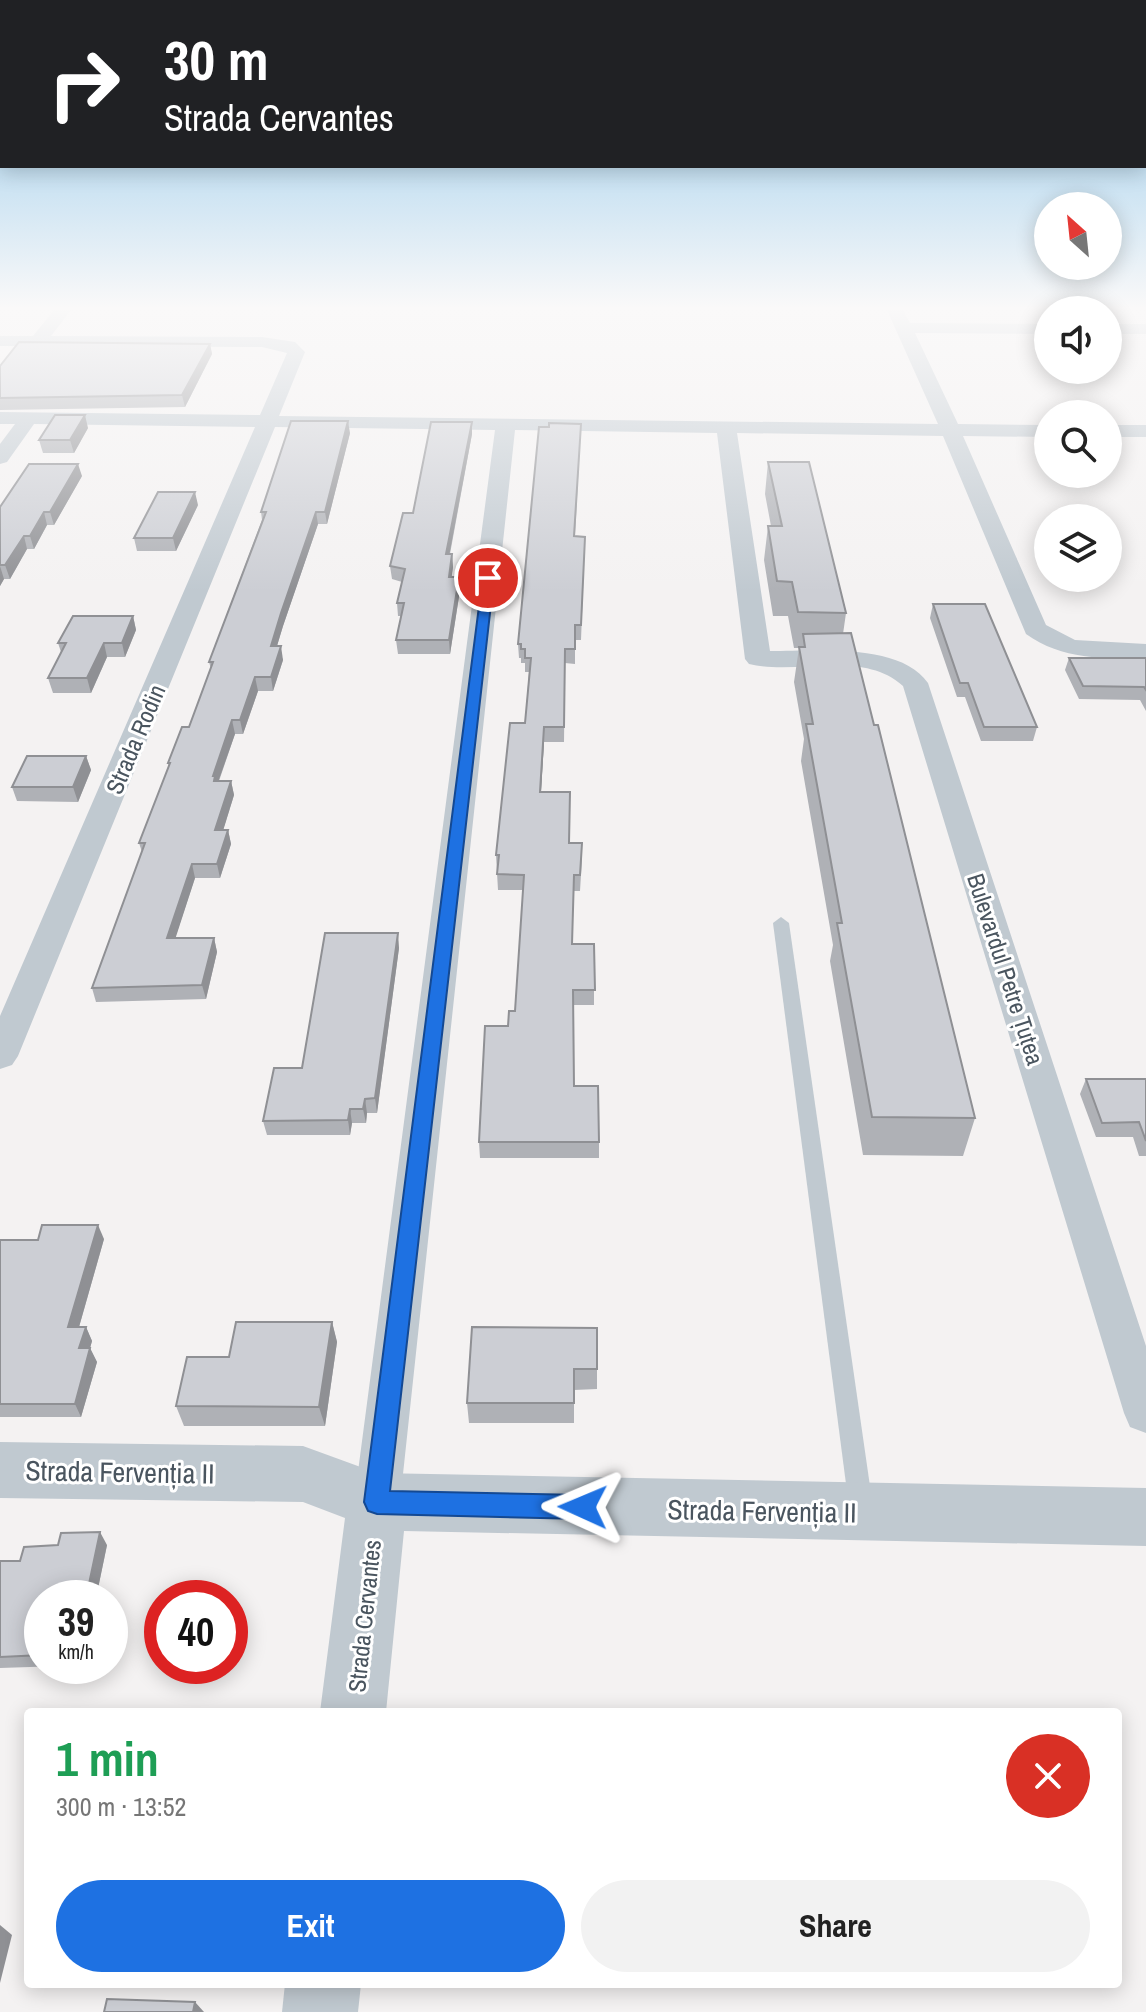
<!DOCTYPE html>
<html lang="en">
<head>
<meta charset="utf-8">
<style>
  :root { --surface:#fff; --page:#f2f2f2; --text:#222; --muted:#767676; --accent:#1e71e2 }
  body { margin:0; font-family:"Archivo Narrow",sans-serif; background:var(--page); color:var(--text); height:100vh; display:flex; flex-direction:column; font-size:30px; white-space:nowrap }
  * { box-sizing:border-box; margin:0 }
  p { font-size:26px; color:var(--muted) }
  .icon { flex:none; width:44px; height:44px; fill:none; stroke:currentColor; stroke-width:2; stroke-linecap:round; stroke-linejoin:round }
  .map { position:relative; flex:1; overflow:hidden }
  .details { position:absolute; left:24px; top:1708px; width:1098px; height:280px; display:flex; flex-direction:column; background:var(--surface); border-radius:8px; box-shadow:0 4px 20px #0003 }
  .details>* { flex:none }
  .banner { position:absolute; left:0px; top:0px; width:1146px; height:168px; box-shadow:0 4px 20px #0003; background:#202124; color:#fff; overflow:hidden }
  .needle { width:52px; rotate:333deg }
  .fabs { position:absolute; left:1034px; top:192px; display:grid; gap:16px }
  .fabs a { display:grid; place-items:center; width:88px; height:88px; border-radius:50%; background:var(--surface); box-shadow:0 4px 20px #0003; font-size:40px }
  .speed { position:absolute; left:24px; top:1580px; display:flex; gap:16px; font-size:40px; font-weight:700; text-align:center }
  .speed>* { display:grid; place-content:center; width:104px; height:104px; border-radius:50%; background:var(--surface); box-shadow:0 4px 20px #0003; line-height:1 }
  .speed small { font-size:20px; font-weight:400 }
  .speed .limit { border:12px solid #d22; background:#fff; color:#111 }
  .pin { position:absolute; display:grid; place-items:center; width:68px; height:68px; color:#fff; margin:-34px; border:4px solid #fff; border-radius:50%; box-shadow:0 2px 8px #0007 }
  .me { position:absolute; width:88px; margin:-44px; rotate:271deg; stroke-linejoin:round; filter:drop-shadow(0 0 6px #0008) }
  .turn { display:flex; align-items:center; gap:28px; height:168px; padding:0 32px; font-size:36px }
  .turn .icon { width:104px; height:104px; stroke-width:2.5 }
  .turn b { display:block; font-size:56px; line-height:68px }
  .round { display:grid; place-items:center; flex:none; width:84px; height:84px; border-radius:42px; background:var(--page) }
  .headline { display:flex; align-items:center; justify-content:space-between; height:136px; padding:0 32px }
  h1 { font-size:48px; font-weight:700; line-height:60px; color:#1e9e55 }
  .action { display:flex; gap:16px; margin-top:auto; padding:16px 32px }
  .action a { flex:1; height:92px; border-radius:48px; background:var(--accent); color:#fff; font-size:32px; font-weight:700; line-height:92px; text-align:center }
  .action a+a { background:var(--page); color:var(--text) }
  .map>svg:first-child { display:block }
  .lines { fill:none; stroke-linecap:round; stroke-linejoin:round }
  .service { fill:#c0c9d0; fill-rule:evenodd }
  .minor { fill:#c0c9d0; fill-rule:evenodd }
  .tertiary { fill:#c0c9d0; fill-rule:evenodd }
  .wall { fill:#afb1b6 }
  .shaded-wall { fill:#8f9094 }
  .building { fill:#ccced4; stroke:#8f9094; stroke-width:2 }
  .route { fill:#1e71e2; stroke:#144993; stroke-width:2 }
  .labels { text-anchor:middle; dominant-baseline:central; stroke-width:6; stroke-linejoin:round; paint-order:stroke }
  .street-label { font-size:24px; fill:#4a555f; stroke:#fff }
  .near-street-label { font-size:28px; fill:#4a555f; stroke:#fff }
</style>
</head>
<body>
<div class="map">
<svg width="1146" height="2012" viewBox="0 0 1146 2012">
  <rect width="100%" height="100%" fill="#f4f2f2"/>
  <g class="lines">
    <path class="service" d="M781 917 789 923 873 1507 870 1515 861 1519 852 1515 849 1507 773 923Z"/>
    <g class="minor">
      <path d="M54 310H71L51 336 262 337 295 342 305 352 279 416 938 424 887 310H903L910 323 1048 324V334L915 333 958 424 1048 425V437L963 436 1046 625 1075 640 1146 644V660C1104 658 1062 660 1026 634L943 436 737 433 770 651C814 651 900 642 928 683L1146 1346V1433L1130 1427 1124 1413 903 686C862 649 797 676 749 664L745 659 717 433 515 430 400 1502 393 1518 377 1524 361 1518 354 1502 495 430 275 427 18 1056 12 1065 0 1069V1016L255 427 34 424 7 462 0 464V444L15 424H0V412L260 415 287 353 262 347 0 346V336H33Z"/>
      <rect x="1108" y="324" width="38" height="10"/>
      <rect x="1108" y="425" width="38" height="12"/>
    </g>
    <g class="tertiary">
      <path d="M0 1442 303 1446 377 1473 1146 1488V1546L404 1531 386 1712H320L345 1518 303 1502 0 1498Z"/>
      <path d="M285 1984H361L358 2012H282Z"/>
    </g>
  </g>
  <g class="wall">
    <path d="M210 344 212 354 185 407 0 410V366Z"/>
    <path d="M472 422V434L450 554H452L453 567 451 577 460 590 450 654H398L396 640 401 616H398L397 603 402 582 392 579 390 566 413 513Z"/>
    <path d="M581 424 575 536 585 537 581 640H575V664L565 663 564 742H544L541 792 569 843 582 858 580 891H574L572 944H594V1005H573L574 1086 599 1142V1158H480L479 1142 508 1026 515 1011 523 890H498L496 855 525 723 529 672H525V663H521V658H519L518 644 549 427Z"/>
    <path d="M88 428 74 453H43L39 440Z"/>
    <path d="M350 433 327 524H318L283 626 277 646 283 660 273 691H258L243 734H235L219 781H231L234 795 223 830H228L231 844 220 878H195L175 938H214L217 952 206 999 96 1002 92 988 142 852 139 843 169 767 168 763 189 727 211 669 209 662 262 520 261 512Z"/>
    <path d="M768 462 846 613 843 634 975 1118 963 1156 863 1155 830 961 833 945 801 761 804 739 794 682 799 648H794L788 616H773L764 560 768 526H771L765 494Z"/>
    <path d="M82 476 54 525H47L34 549H27L10 579H4L0 586V507Z"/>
    <path d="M198 505 176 551H137L134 538Z"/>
    <path d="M933 604 1037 727 1033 741H981L965 697H957L930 618Z"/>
    <path d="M133 616 136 630 125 657H107L91 693H53L48 678 61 652 58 643Z"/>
    <path d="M1069 658H1146V711L1140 700 1079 699 1065 670Z"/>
    <path d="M86 756 91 770 78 802 17 801 12 787Z"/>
    <path d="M399 948 377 1113H367L366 1123H352L350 1135H267L263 1121 302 1068Z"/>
    <path d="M1086 1079H1146V1156H1139L1133 1137H1096L1080 1094Z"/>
    <path d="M104 1239 79 1327H86L92 1341 90 1348 97 1362 81 1417H0V1240Z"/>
    <path d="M332 1322 337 1342 325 1426H184L176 1406 229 1357Z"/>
    <path d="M472 1327 597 1369V1389L574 1390V1423H469L467 1403Z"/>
    <path d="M107 1545 96 1598H42V1666H60L0 1668V1561H20Z"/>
  </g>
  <g class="shaded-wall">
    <path d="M210 344 212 354 185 407 182 395Z"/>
    <path d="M85 415 88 428 74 453 70 440Z"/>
    <path d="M348 421 350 433 327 524 325 512Z"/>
    <path d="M472 422V434L447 567 446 554Z"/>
    <path d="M78 464 82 476 54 525 50 512Z"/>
    <path d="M195 492 198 505 176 551 173 538Z"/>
    <path d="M44 512 47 525 34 549 30 536Z"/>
    <path d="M316 512 318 524 283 626 273 659 271 646 281 613Z"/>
    <path d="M24 536 27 549 10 579 5 565Z"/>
    <path d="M452 554 453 567 450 590 449 577Z"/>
    <path d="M0 566 4 579 0 586Z"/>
    <path d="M459 577 460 590 450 654 449 640Z"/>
    <path d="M133 616 136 630 125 657 122 643Z"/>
    <path d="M104 643 107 657 91 693 87 678Z"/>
    <path d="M281 646 283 660 273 691 271 677Z"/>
    <path d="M255 677 258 691 243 734 240 720Z"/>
    <path d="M232 720 235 734 217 785 218 790 213 776Z"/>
    <path d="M544 727V742L540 807V792Z"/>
    <path d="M86 756 91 770 78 802 73 787Z"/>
    <path d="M231 781 234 795 219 844 215 830Z"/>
    <path d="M228 830 231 844 220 878 217 864Z"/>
    <path d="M192 864 195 878 171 952 167 938Z"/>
    <path d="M398 933 399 948 377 1113 375 1098Z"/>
    <path d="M214 938 217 952 206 999 202 985Z"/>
    <path d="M365 1099 367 1113 366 1123 363 1109Z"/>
    <path d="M350 1109 352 1123 350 1135 348 1120Z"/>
    <path d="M98 1225 104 1239 75 1341 68 1327Z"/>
    <path d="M332 1322 337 1342 325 1426 319 1407Z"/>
    <path d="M86 1327 92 1341 90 1348 97 1362 81 1417 75 1404 79 1348Z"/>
    <path d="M100 1532 107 1545 96 1598H86Z"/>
    <path d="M0 1925 12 1935 0 1983Z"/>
    <path d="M195 2002 204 2012H193Z"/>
  </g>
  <g class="building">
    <path d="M19 342 210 344 182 395 0 398V366Z"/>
    <path d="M55 415H85L70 440H39Z"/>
    <path d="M291 421H348L325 512H316L281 613 271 646H281L271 677H255L240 720H232L213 776H215L214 781H231L215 830H228L217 864H192L167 938H214L202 985 92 988 145 843H139L170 763H168L182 727H189L213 662H209L266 512H261Z"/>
    <path d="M431 422H472L446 554H452L449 577H459L449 640H396L404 603H397L405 569 390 566 403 513H413Z"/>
    <path d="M549 423 581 424 574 536 585 537 581 625H575V649H565L564 727H544L540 792H570L569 843H582L580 875H574L572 944H594L595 990H573L574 1086H598L599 1142H479L485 1026H508L509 1011H515L524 875 497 874 499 855H496L510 723H525L531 658H525V649H521V644H518L539 427H549Z"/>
    <path d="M768 462H809L846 613 798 612 792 582 777 581 768 526H782Z"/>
    <path d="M29 464H78L50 512H44L30 536H24L5 565H0V507Z"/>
    <path d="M158 492H195L173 538H134Z"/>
    <path d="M933 604H985L1037 727H984L968 683H960Z"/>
    <path d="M73 616H133L122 643H104L87 678H48L66 643H58Z"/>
    <path d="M851 633 874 725H878L975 1118 872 1117 837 923H842L806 724H813L799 647H805L803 634Z"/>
    <path d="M1069 658H1146V690L1144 687 1083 686Z"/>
    <path d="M27 756H86L73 787H12Z"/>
    <path d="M325 933H398L375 1098 365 1099 363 1109H350L348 1120 263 1121 274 1068H302Z"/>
    <path d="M1086 1079H1146V1141L1139 1122 1102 1123Z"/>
    <path d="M42 1225H98L68 1327H86L79 1348H90L75 1404H0V1240H38Z"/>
    <path d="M236 1322H332L319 1407 176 1406 187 1357H229Z"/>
    <path d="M472 1327 597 1328V1369H574V1403H467Z"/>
    <path d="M100 1532 86 1598H42V1655L0 1657V1561H20L24 1547 58 1545 61 1533Z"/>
    <path d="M107 1999 195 2002 193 2012H104Z"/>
  </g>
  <linearGradient id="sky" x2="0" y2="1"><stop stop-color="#85c2e9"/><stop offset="0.52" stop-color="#faf9f9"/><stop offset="1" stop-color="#faf9f9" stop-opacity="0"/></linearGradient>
  <rect width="1146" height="592" fill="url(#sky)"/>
  <path class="route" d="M483 575 494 578 390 1491 583 1495 592 1499 595 1507 592 1516 583 1519 377 1514 368 1511 364 1502Z"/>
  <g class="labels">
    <g class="street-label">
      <text transform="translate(135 739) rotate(-67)">Strada Rodin</text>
      <text transform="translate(1006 969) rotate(72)">Bulevardul Petre Țuțea</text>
      <text transform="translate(364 1616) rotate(-84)">Strada Cervantes</text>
    </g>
    <g class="near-street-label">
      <text transform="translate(120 1472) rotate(1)">Strada Fervenția II</text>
      <text transform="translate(762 1511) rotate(1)">Strada Fervenția II</text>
    </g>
  </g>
</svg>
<div class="fabs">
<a><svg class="needle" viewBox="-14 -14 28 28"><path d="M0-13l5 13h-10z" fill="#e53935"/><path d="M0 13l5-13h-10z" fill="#767676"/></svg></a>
<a><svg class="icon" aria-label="sound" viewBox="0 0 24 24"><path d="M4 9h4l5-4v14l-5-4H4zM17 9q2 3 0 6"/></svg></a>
<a><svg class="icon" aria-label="search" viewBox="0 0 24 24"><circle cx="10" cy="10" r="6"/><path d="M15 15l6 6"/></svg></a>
<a><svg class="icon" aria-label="layers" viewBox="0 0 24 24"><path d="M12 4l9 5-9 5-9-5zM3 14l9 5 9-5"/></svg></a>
</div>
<div class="speed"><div>39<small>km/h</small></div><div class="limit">40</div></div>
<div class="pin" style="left:488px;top:578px;background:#d93025"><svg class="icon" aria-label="arrive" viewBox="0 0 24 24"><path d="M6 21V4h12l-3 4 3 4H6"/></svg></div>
<svg class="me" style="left:583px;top:1507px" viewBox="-20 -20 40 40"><path d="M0-17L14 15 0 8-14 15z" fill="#1e71e2" stroke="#fff" stroke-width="4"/></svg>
<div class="banner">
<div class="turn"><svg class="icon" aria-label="right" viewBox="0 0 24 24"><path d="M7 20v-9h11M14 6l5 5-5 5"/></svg><div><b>30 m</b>Strada Cervantes</div></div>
</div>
<section class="details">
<div class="headline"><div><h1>1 min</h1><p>300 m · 13:52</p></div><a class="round" style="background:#d93025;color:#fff"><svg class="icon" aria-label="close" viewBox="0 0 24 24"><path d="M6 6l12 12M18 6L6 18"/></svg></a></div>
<div class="action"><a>Exit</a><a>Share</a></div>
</section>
</div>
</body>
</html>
